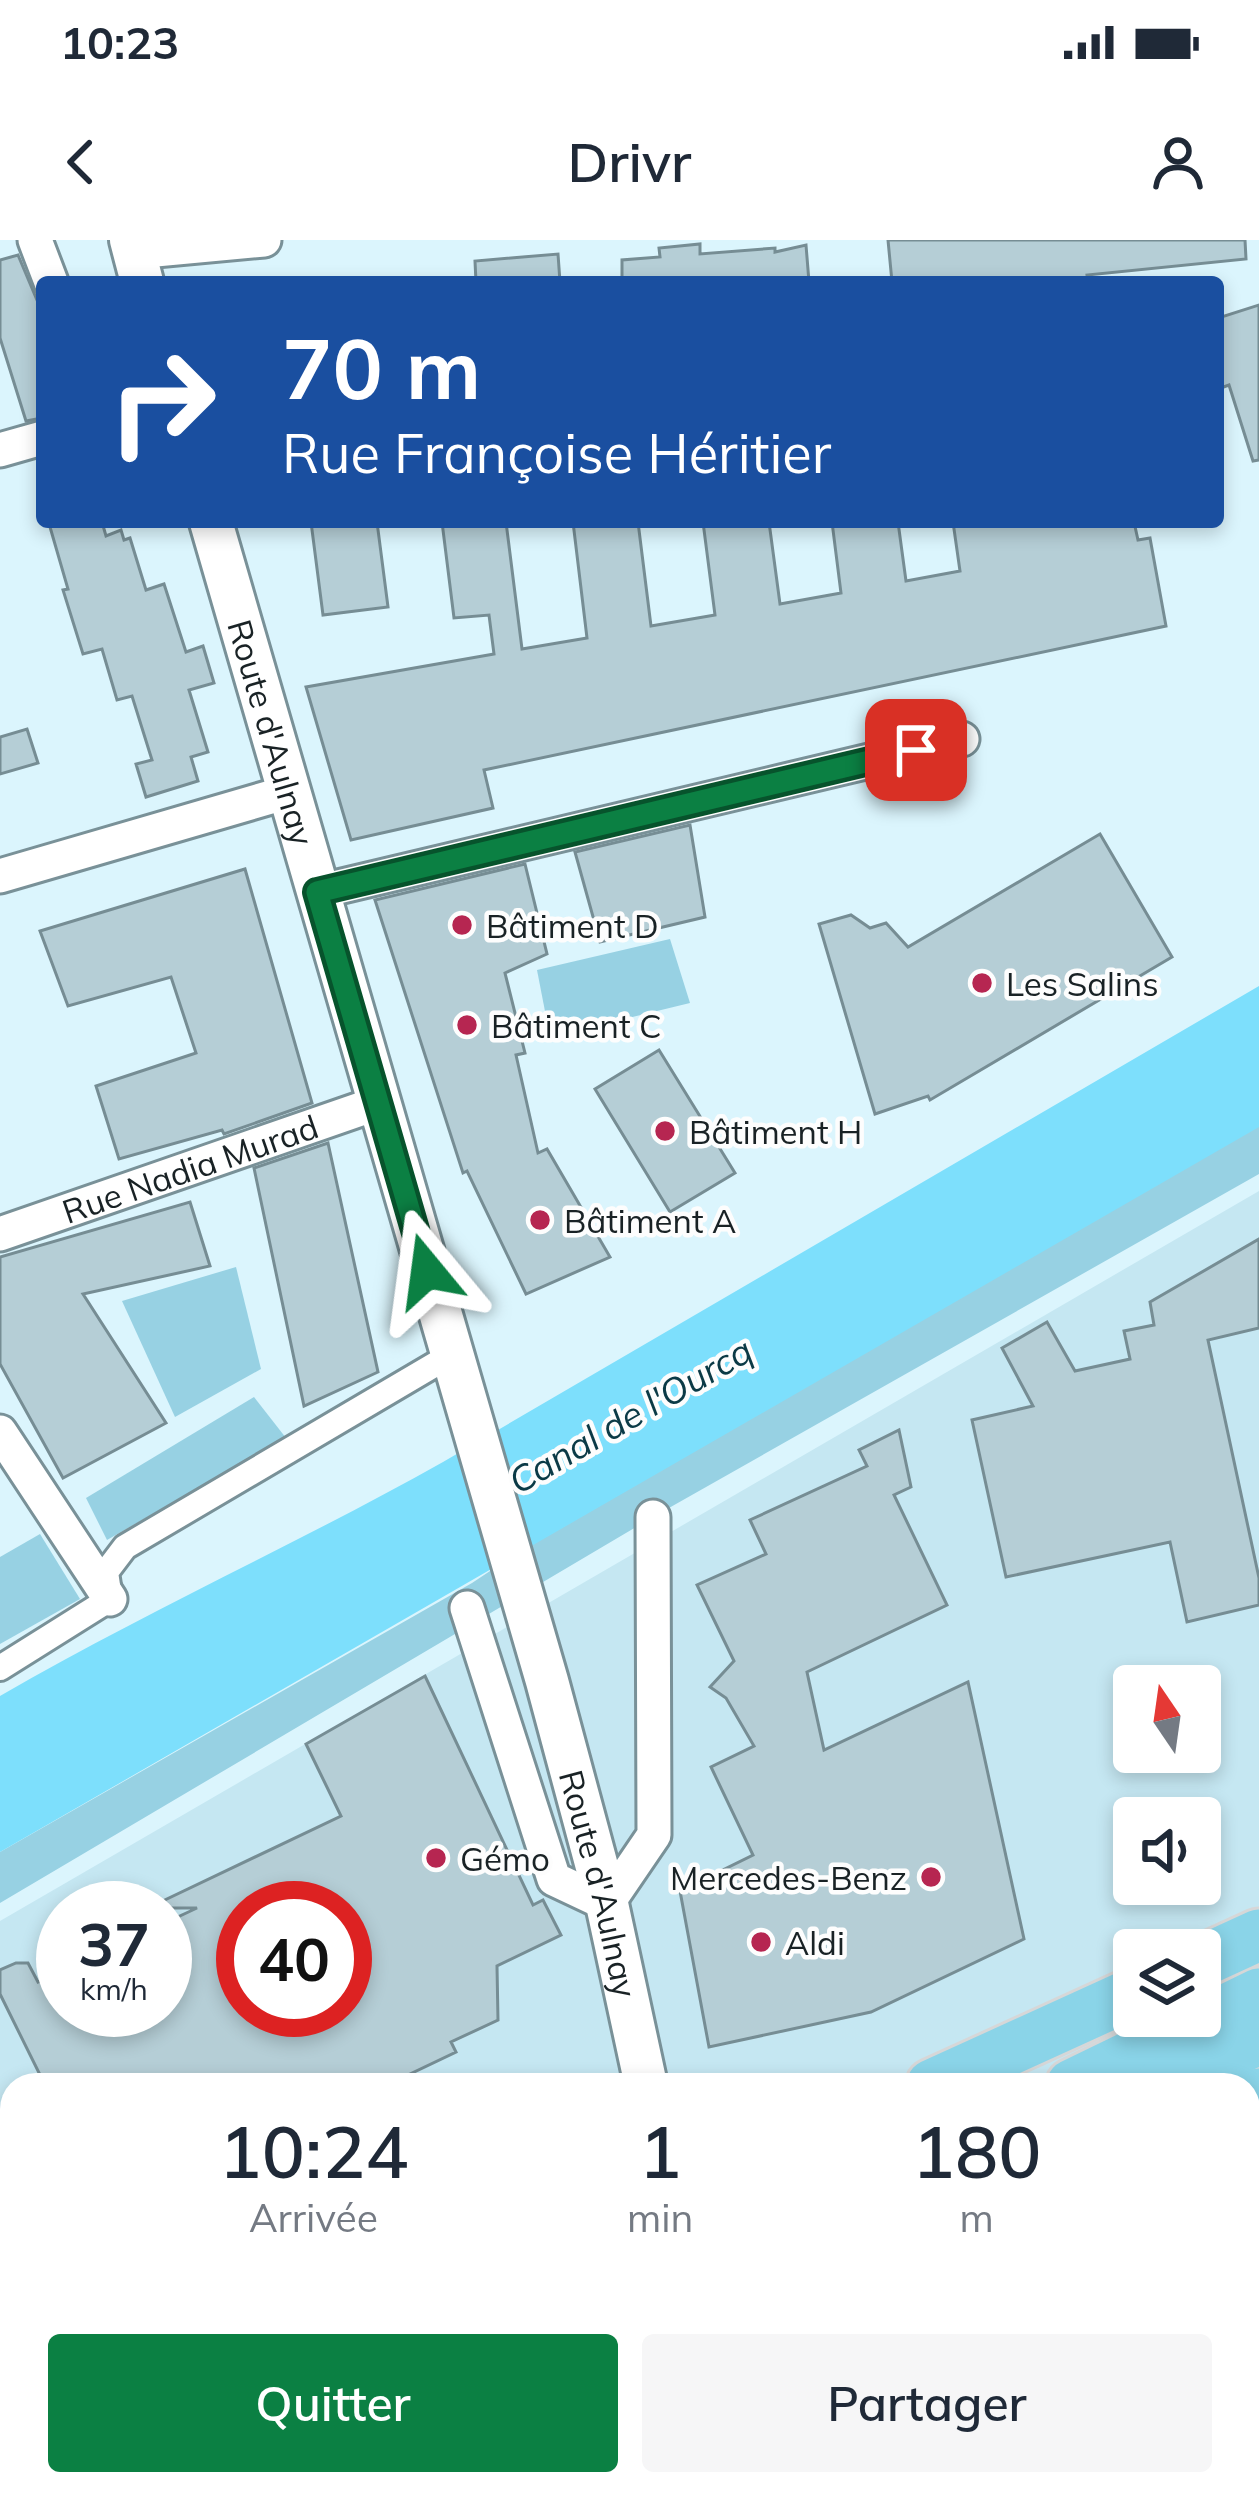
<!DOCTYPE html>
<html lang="fr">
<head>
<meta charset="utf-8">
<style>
  :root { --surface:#fff; --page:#f6f6f7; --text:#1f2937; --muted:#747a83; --accent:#0b8043 }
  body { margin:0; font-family:Mulish,sans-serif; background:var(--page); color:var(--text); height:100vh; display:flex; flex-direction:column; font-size:45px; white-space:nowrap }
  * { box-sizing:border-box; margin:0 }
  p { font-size:39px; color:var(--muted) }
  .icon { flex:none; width:66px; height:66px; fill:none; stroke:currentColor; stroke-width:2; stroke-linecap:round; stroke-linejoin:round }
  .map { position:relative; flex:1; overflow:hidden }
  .sheet { position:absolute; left:0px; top:1833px; width:1260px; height:423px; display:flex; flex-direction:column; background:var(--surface); border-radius:36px 36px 0 0; box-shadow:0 6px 18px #0003 }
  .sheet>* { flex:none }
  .banner { position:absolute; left:36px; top:36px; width:1188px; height:252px; border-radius:12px; box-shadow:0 6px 18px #0003; background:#1a4fa0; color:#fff; overflow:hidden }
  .needle { width:78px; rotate:347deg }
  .fabs { position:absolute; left:1113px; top:1425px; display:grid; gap:24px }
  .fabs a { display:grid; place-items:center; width:108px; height:108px; border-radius:12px; background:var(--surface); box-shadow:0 6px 18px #0003; font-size:60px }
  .speed { position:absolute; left:36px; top:1641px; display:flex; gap:24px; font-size:60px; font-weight:700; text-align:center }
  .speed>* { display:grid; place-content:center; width:156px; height:156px; border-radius:50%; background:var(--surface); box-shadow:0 6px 18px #0003; line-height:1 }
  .speed small { font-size:30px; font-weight:400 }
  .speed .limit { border:18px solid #d22; background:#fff; color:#111 }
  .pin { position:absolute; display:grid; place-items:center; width:102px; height:102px; color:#fff; margin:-51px; border-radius:24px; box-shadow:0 6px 18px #0006 }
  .me { position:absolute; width:132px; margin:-66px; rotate:344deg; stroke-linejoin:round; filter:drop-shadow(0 0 9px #0008) }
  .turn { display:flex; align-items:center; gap:42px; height:252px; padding:0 48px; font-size:54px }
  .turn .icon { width:156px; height:156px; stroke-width:2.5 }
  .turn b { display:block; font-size:84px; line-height:102px }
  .eta { display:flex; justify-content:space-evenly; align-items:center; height:204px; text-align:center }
  .eta b { font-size:72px; font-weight:600; line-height:84px }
  .cta { display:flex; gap:24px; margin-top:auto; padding:24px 48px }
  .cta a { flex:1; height:138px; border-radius:12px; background:var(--accent); color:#fff; font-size:48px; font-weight:600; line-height:138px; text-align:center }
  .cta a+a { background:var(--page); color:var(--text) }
  .status { display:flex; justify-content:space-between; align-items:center; height:84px; padding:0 60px; background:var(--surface); direction:ltr }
  .status svg { height:33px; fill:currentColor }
  header { display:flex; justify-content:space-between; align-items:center; height:156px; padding:0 48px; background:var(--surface); font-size:54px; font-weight:600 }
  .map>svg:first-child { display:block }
  .built { fill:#c5e7f2; fill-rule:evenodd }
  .green { fill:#97d1e3 }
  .water { fill:#7ddffc }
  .building { fill:#b5ced6; stroke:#768d94; stroke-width:3; fill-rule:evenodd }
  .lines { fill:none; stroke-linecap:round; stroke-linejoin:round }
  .pedestrian-casing { stroke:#799198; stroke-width:30 }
  .minor-casing { stroke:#799198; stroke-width:39 }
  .tertiary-casing { stroke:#799198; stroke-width:48 }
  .primary-casing { stroke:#d6d7d8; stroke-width:57 }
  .pedestrian { stroke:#fff; stroke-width:24 }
  .minor { stroke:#fff; stroke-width:33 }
  .tertiary { stroke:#fff; stroke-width:42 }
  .primary { stroke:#8ad4e8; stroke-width:51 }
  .route-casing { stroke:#07532c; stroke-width:30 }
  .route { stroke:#0b8043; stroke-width:21 }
  .poi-dot { fill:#b62651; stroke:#fdfdfd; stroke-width:4.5 }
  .labels { text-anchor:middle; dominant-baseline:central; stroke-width:9; stroke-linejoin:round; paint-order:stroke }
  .street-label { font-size:33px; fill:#192225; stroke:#fdfdfd }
  .poi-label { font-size:33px; fill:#192225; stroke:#fdfdfd; text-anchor:start }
  .water-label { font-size:36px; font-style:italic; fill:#0b3a46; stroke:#fdfdfd }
</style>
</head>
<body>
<div class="status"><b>10:23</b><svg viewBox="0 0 49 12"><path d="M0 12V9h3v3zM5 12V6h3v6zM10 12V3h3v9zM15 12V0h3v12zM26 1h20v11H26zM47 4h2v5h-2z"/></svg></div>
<header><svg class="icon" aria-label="back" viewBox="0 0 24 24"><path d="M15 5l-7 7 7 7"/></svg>Drivr<svg class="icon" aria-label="person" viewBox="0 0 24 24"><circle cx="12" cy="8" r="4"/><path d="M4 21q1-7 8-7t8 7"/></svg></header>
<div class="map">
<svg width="1259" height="2254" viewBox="0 0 1259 2254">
  <rect width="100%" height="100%" fill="#dbf5fd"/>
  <path class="built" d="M1259 951V2241L1212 2254H0V1681ZM1134 1446H1200V1512H1134ZM1134 1578H1200V1644H1134ZM63 1668H165V1770H63ZM243 1668H345V1770H243ZM1134 1710H1200V1776H1134ZM12 1845H1248V2244H12Z"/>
  <g class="green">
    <path d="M670 699 690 763 550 797 537 730Z"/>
    <path d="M1259 885V934L653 1277 0 1663V1612L472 1343 511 1317Z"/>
    <path d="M236 1027 261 1129 175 1177 122 1061Z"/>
    <path d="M254 1157 286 1198 107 1300 86 1258Z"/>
    <path d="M40 1294 80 1359 0 1404V1317Z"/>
  </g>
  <path class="water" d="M1259 746V887L0 1612V1456C145 1372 297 1304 443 1222Z"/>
  <g class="building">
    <path d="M888 0H1245L1246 19 1087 35 1088 42H1026V39L892 42Z"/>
    <path d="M700 4V14L775 8V12L806 5 809 42H622V20L660 17 659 8Z"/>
    <path d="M558 14 560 42H476L475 21Z"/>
    <path d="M18 15 42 72V178L26 181 0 98V20Z"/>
    <path d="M1259 65V220L1253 221 1229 145 1218 149V78Z"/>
    <path d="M68 282H102L106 296 121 290 124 300 130 298 146 350 164 344 186 412 203 406 214 443 189 450 208 512 191 517 198 541 146 557 136 524 152 520 132 456 117 460 102 409 83 414 63 350 68 349 50 287Z"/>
    <path d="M311 282H377L388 367 323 375Z"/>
    <path d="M442 282H506L522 409 587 398 573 282H638L651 386 715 375 703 282H769L780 364 841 353 832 282H898L906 341 960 331 953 282H1134L1138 300 1150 298 1166 386 484 530 493 568 351 600 306 447 494 414 489 375 454 378Z"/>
    <path d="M27 489 38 523 0 534V497Z"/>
    <path d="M690 585 705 677 600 702 575 612Z"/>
    <path d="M1100 594 1172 717 930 860 928 856 875 874 819 684 851 675 870 688 886 683 908 707Z"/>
    <path d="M525 624 547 714 505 733 525 813 516 815 538 913 547 909 610 1017 526 1054 467 931 463 933 375 660Z"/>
    <path d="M245 629 312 863 224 894 222 890 119 919 96 846 196 813 171 737 68 766 40 691Z"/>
    <path d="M659 810 735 933 670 972 595 849Z"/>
    <path d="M328 903 378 1132 304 1166 254 928Z"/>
    <path d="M190 962 210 1026 83 1054 166 1183 63 1238 0 1124V1017Z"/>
    <path d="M1259 999V1088L1208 1100 1259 1338V1365L1187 1382 1170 1302 1006 1337 972 1180 1033 1166 1002 1108 1047 1082 1075 1131 1130 1119 1124 1091 1154 1085 1150 1062Z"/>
    <path d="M899 1190 911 1247 894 1255 947 1365 807 1432 824 1510 968 1442 1024 1699 871 1772 709 1807 680 1651 753 1615 711 1527 754 1506 726 1458 710 1447 734 1421 697 1345 766 1314 750 1280 867 1226 859 1210Z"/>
    <path d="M425 1436 533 1665 543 1660 561 1695 497 1726 498 1780 451 1802 456 1812 406 1836 410 1845H45L0 1754V1730L16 1723H28L38 1742 63 1731V1770H165V1683L197 1668H148L341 1576 306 1504ZM243 1668H345V1770H243Z"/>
  </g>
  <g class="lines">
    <g class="pedestrian-casing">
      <path id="pedestrian" d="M0 1428 110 1359 106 1332 125 1307 451 1115"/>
    </g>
    <g class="minor-casing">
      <g id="minor">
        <path d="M35 0 51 42"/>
        <path d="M134 12 264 0"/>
        <path d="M0 210 42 198"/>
        <path d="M0 636 288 552"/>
        <path d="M317 652 962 499"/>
        <path id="s1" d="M0 994 378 863"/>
        <path d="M0 1192 110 1359"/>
        <path d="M467 1368 554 1639 607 1664 654 1595 653 1277"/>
      </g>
    </g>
    <g class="tertiary-casing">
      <g id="tertiary">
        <path d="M131 0 142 42"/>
        <path id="s2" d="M211 282 547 1441 607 1664 646 1845"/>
        <path d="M747 2244 750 2254"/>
      </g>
    </g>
    <g class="primary-casing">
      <g id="primary">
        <path d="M1200 1722 1259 1695"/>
        <path d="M932 1845 1134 1753"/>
        <path d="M1072 1845 1259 1754"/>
        <path d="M1160 1845 1259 1799"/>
        <path d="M1248 1859 1259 1854"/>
        <path d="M42 2254 65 2244"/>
        <path d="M194 2254 217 2244"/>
        <path d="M297 2254 318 2244"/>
        <path d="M423 2254 444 2244"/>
      </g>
    </g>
    <use href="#pedestrian" class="pedestrian"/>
    <use href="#minor" class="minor"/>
    <use href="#tertiary" class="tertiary"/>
    <use href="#primary" class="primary"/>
  </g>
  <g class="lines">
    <g class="route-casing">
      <path id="route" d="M427 1031 317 652 916 510"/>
    </g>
    <use href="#route" class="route"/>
  </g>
  <g class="poi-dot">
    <circle cx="462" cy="685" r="12"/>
    <circle cx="982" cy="743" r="12"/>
    <circle cx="467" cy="785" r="12"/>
    <circle cx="665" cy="891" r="12"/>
    <circle cx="540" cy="980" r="12"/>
    <circle cx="436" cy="1618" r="12"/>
    <circle cx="931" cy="1637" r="12"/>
    <circle cx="761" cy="1702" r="12"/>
  </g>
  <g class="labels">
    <g class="street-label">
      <text stroke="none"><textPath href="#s2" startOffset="219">Route d'Aulnay</textPath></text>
      <text stroke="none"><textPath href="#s1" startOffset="201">Rue Nadia Murad</textPath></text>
      <text stroke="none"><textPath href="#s2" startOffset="1416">Route d'Aulnay</textPath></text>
    </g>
    <g class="poi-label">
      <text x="486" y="685">Bâtiment D</text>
      <text x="1006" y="743">Les Salins</text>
      <text x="491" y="785">Bâtiment C</text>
      <text x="689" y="891">Bâtiment H</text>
      <text x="564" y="980">Bâtiment A</text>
      <text x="460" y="1618">Gémo</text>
      <text x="907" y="1637" text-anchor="end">Mercedes-Benz</text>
      <text x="785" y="1702">Aldi</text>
    </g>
    <g class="water-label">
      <text transform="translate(630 1175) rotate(-30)">Canal de l'Ourcq</text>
    </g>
  </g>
</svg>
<div class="fabs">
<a><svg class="needle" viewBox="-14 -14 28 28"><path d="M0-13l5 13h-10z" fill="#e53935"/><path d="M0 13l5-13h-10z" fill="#747a83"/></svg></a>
<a><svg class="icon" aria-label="sound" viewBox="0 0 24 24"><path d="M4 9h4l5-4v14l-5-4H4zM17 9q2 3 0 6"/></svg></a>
<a><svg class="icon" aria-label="layers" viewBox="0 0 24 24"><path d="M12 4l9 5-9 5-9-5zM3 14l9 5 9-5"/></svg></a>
</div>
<div class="speed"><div>37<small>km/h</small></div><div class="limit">40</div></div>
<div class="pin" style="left:916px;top:510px;background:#d93025"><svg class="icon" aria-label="arrive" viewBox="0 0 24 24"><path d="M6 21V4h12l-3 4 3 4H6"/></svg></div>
<svg class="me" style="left:427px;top:1031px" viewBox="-20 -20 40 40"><path d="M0-17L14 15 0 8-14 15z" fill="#0b8043" stroke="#fff" stroke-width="4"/></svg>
<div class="banner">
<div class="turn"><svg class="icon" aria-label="right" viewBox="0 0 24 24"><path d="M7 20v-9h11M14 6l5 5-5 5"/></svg><div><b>70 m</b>Rue Françoise Héritier</div></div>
</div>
<section class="sheet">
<div class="eta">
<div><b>10:24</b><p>Arrivée</p></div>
<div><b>1</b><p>min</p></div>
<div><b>180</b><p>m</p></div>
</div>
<div class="cta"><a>Quitter</a><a>Partager</a></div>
</section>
</div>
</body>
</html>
